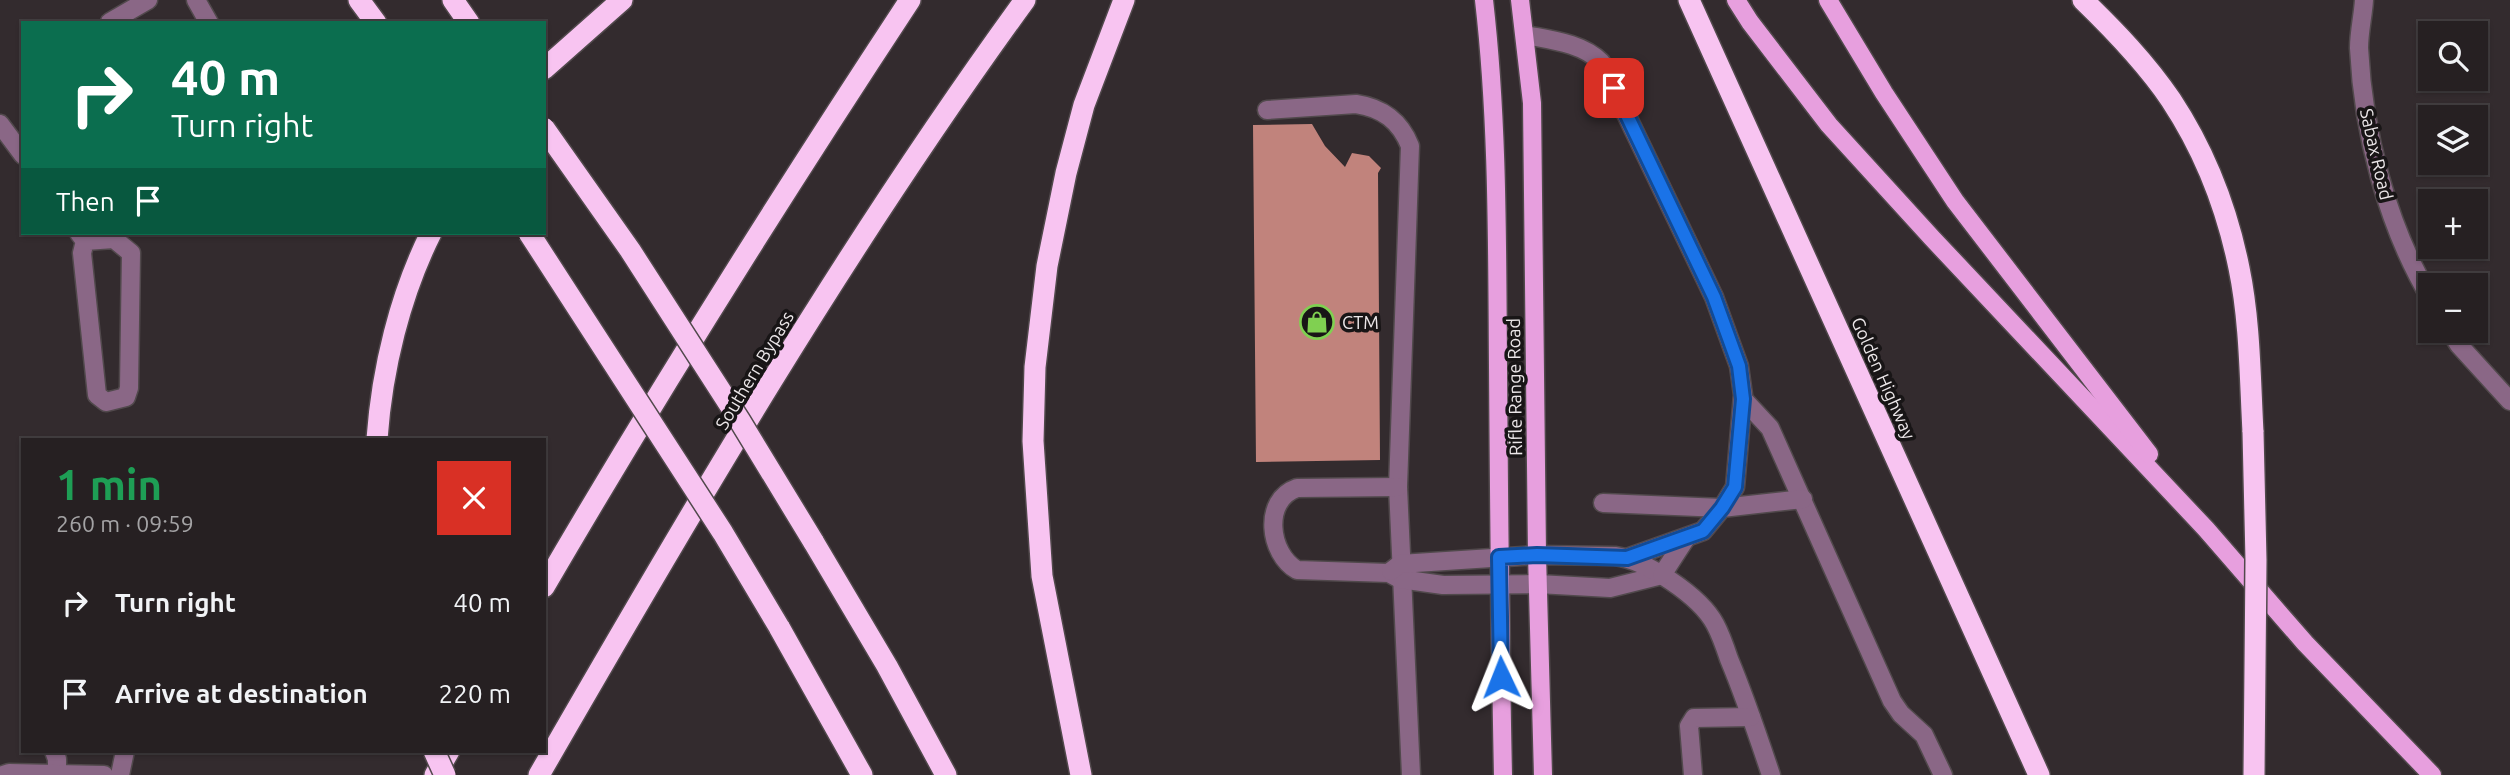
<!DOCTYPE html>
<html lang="en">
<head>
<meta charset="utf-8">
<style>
  :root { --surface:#262022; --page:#2e282a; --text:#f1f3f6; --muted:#a4a3a5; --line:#423e40 }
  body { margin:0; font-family:Ubuntu,sans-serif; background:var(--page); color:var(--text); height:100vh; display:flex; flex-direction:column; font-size:26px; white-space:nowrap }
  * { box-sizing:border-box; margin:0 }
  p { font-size:23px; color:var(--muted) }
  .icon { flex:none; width:38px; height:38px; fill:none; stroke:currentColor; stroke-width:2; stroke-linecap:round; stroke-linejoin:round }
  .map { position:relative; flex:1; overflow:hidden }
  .sheet { position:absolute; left:21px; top:438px; width:525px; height:315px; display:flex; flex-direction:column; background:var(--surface); border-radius:0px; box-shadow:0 2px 5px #0004,0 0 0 2px var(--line) }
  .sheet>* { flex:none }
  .banner { position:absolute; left:21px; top:21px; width:525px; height:214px; border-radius:0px; box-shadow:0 2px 5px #0004,0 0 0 2px var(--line); background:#0b6e4f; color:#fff; overflow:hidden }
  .controls { position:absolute; left:2418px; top:21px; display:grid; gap:14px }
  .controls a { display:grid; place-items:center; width:70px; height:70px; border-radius:0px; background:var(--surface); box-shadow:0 2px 5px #0004,0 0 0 2px var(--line); font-size:35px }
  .pin { position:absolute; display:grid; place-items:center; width:60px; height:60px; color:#fff; margin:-30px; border-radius:14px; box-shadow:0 4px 10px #0006 }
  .me { position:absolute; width:77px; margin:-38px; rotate:358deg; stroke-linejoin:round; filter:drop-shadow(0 0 5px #0008) }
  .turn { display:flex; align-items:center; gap:24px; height:147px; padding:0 35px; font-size:32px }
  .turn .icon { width:91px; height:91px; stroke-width:2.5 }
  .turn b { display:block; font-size:49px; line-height:60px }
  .then { display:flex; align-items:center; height:66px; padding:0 35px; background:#0003; gap:14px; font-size:26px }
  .round { display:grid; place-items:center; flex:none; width:74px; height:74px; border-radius:0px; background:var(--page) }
  .overview { display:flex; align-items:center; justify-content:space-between; height:119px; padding:0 35px }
  h1 { font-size:42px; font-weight:700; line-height:52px; color:#1e9e55 }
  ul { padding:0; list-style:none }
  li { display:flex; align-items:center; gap:21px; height:91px; padding:0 35px }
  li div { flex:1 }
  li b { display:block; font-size:26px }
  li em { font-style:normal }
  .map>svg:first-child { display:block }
  .building { fill:#c1837c }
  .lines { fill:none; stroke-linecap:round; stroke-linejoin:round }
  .minor-casing { stroke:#51494c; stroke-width:21 }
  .major-casing { stroke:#51494c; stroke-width:21 }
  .highway-casing { stroke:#51494c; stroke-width:24 }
  .minor { stroke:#8a6786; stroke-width:18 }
  .major { stroke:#e79fde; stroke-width:18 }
  .highway { stroke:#f8c4f1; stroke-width:21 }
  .highway-bridge-casing { stroke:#51494c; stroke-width:24; stroke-linecap:butt }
  .highway-bridge { stroke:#f8c4f1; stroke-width:21 }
  .route-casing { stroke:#114b97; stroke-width:18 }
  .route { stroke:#1a73e8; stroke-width:12 }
  .labels { text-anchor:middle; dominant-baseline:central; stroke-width:7; stroke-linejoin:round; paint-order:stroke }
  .street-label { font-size:18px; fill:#ece7e9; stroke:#181516 }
  .poi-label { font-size:18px; fill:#ece7e9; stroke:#181516; text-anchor:start }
</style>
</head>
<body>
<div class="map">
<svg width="2510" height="775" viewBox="0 0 2510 775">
  <rect width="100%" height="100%" fill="#332b2e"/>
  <path class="building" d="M1312 124 1325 146 1345 167 1352 153 1369 156 1381 168 1378 173 1380 460 1256 462 1253 125Z"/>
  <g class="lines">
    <g class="minor-casing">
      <g id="minor">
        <path d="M196 0 209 23"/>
        <path d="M2364 0C2363 16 2359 32 2359 48 2363 132 2387 226 2431 299"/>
        <path d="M110 22 148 0"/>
        <path d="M1526 35C1551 40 1582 43 1601 62L1714 297 1739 366 1743 395 1735 487 1722 508 1703 531 1627 558"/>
        <path d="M1267 110 1356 104C1383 108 1400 121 1410 146L1398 487 1411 775"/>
        <path d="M0 124 23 155"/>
        <path d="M79 233 85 241 82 253 97 395 106 402 126 397 129 388 131 253 114 239 85 241"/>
        <path d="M2450 331 2459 345 2510 401"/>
        <path d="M1743 399 1770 428 1892 701 1901 714 1924 735 1943 775"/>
        <path d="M1398 487 1297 488C1262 500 1269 554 1297 570L1389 573 1400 579 1443 585 1538 584 1610 588 1662 575"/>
        <path d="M1603 503 1722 508 1803 499"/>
        <path d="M1391 571 1400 564 1537 555 1615 556C1646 560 1700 596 1715 624 1721 635 1725 647 1729 659 1745 697 1758 736 1771 775"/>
        <path d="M1662 575 1686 538"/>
        <path d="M54 751 57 759V774"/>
        <path d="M3 775 9 773 104 775"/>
        <path d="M120 775 125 751"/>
        <path d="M1693 775 1689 726 1694 718 1751 717"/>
      </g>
    </g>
    <g class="major-casing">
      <g id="major">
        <path d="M1484 0C1498 121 1497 244 1498 366 1499 502 1500 639 1503 775"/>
        <path d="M1520 0 1532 103 1537 555 1543 775"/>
        <path d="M1736 0 1750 22 1829 125 1932 238 2206 529 2305 643 2432 775"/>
        <path d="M1828 0 1884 93 1955 201 2149 454"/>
      </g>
    </g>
    <g class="highway-casing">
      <g id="highway">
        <path d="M359 0 376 23"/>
        <path d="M453 0 469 23"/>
        <path d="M1689 0 2039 775"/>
        <path d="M2083 0C2115 31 2146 63 2171 100 2204 150 2227 209 2239 268 2250 321 2250 378 2253 432"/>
        <path d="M544 69 622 0"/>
        <path d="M377 439C382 369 400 295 431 233"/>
        <path d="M813 541 887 666 946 775"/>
        <path d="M544 587C660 388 783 193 910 0"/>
        <path d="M779 627 862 775"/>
        <path d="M435 775 449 751"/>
        <path d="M539 775C691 511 846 246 1025 0"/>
        <path d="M1081 775 1042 576 1033 441 1035 367 1047 266 1066 173 1084 105 1124 0"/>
      </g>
    </g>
    <use href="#minor" class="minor"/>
    <use href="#major" class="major"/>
    <use href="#highway" class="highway"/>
    <g class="highway-bridge-casing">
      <g id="highway-bridge">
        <path d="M544 128 630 250 740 421 813 541"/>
        <path d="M529 233 723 533 779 627"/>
        <path d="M2253 432 2256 560 2254 775"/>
        <path d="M434 751 445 775"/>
      </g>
    </g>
    <use href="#highway-bridge" class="highway-bridge"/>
  </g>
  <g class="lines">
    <g class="route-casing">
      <path id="route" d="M1501 677 1499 557 1537 555 1627 558 1703 531 1722 508 1735 487 1743 399 1739 366 1714 297 1614 88"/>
    </g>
    <use href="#route" class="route"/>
  </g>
  <defs>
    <g id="shop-ring" transform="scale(1.75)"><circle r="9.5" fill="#181516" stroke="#80d051" stroke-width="1.5"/><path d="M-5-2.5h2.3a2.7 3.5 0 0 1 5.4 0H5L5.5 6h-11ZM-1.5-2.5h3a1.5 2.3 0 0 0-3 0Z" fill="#80d051"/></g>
  </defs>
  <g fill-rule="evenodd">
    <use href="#shop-ring" x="1317" y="322"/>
  </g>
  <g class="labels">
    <g class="street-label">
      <text transform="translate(2377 154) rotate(77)">Sabax Road</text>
      <text transform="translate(754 370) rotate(-59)">Southern Bypass</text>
      <text transform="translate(1884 378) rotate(66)">Golden Highway</text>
      <text transform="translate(1514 387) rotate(-91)">Rifle Range Road</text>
    </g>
    <g class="poi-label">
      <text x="1342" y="322">CTM</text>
    </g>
  </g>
</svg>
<div class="controls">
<a><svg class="icon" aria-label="search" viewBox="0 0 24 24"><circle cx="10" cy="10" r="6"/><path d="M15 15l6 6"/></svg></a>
<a><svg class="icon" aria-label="layers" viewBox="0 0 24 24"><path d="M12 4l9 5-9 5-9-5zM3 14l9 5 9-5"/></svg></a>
<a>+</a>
<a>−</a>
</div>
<div class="pin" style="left:1614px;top:88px;background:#d93025"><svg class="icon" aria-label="arrive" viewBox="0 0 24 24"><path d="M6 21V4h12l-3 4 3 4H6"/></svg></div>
<svg class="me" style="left:1501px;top:677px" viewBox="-20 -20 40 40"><path d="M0-17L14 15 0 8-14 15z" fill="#1a73e8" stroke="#fff" stroke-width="4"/></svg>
<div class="banner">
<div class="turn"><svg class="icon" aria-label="right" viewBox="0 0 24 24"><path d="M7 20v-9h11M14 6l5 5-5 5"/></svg><div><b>40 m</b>Turn right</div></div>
<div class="then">Then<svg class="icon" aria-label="arrive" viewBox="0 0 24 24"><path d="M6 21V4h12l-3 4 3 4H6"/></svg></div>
</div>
<section class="sheet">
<div class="overview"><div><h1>1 min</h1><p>260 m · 09:59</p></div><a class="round" style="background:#d93025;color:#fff"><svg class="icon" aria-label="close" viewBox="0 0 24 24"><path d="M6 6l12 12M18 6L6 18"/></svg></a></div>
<ul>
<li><svg class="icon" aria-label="right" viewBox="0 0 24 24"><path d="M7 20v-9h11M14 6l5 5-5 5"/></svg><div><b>Turn right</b></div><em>40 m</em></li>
<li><svg class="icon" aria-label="arrive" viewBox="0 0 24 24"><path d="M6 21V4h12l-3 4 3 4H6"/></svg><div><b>Arrive at destination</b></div><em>220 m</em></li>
</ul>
</section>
</div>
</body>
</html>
